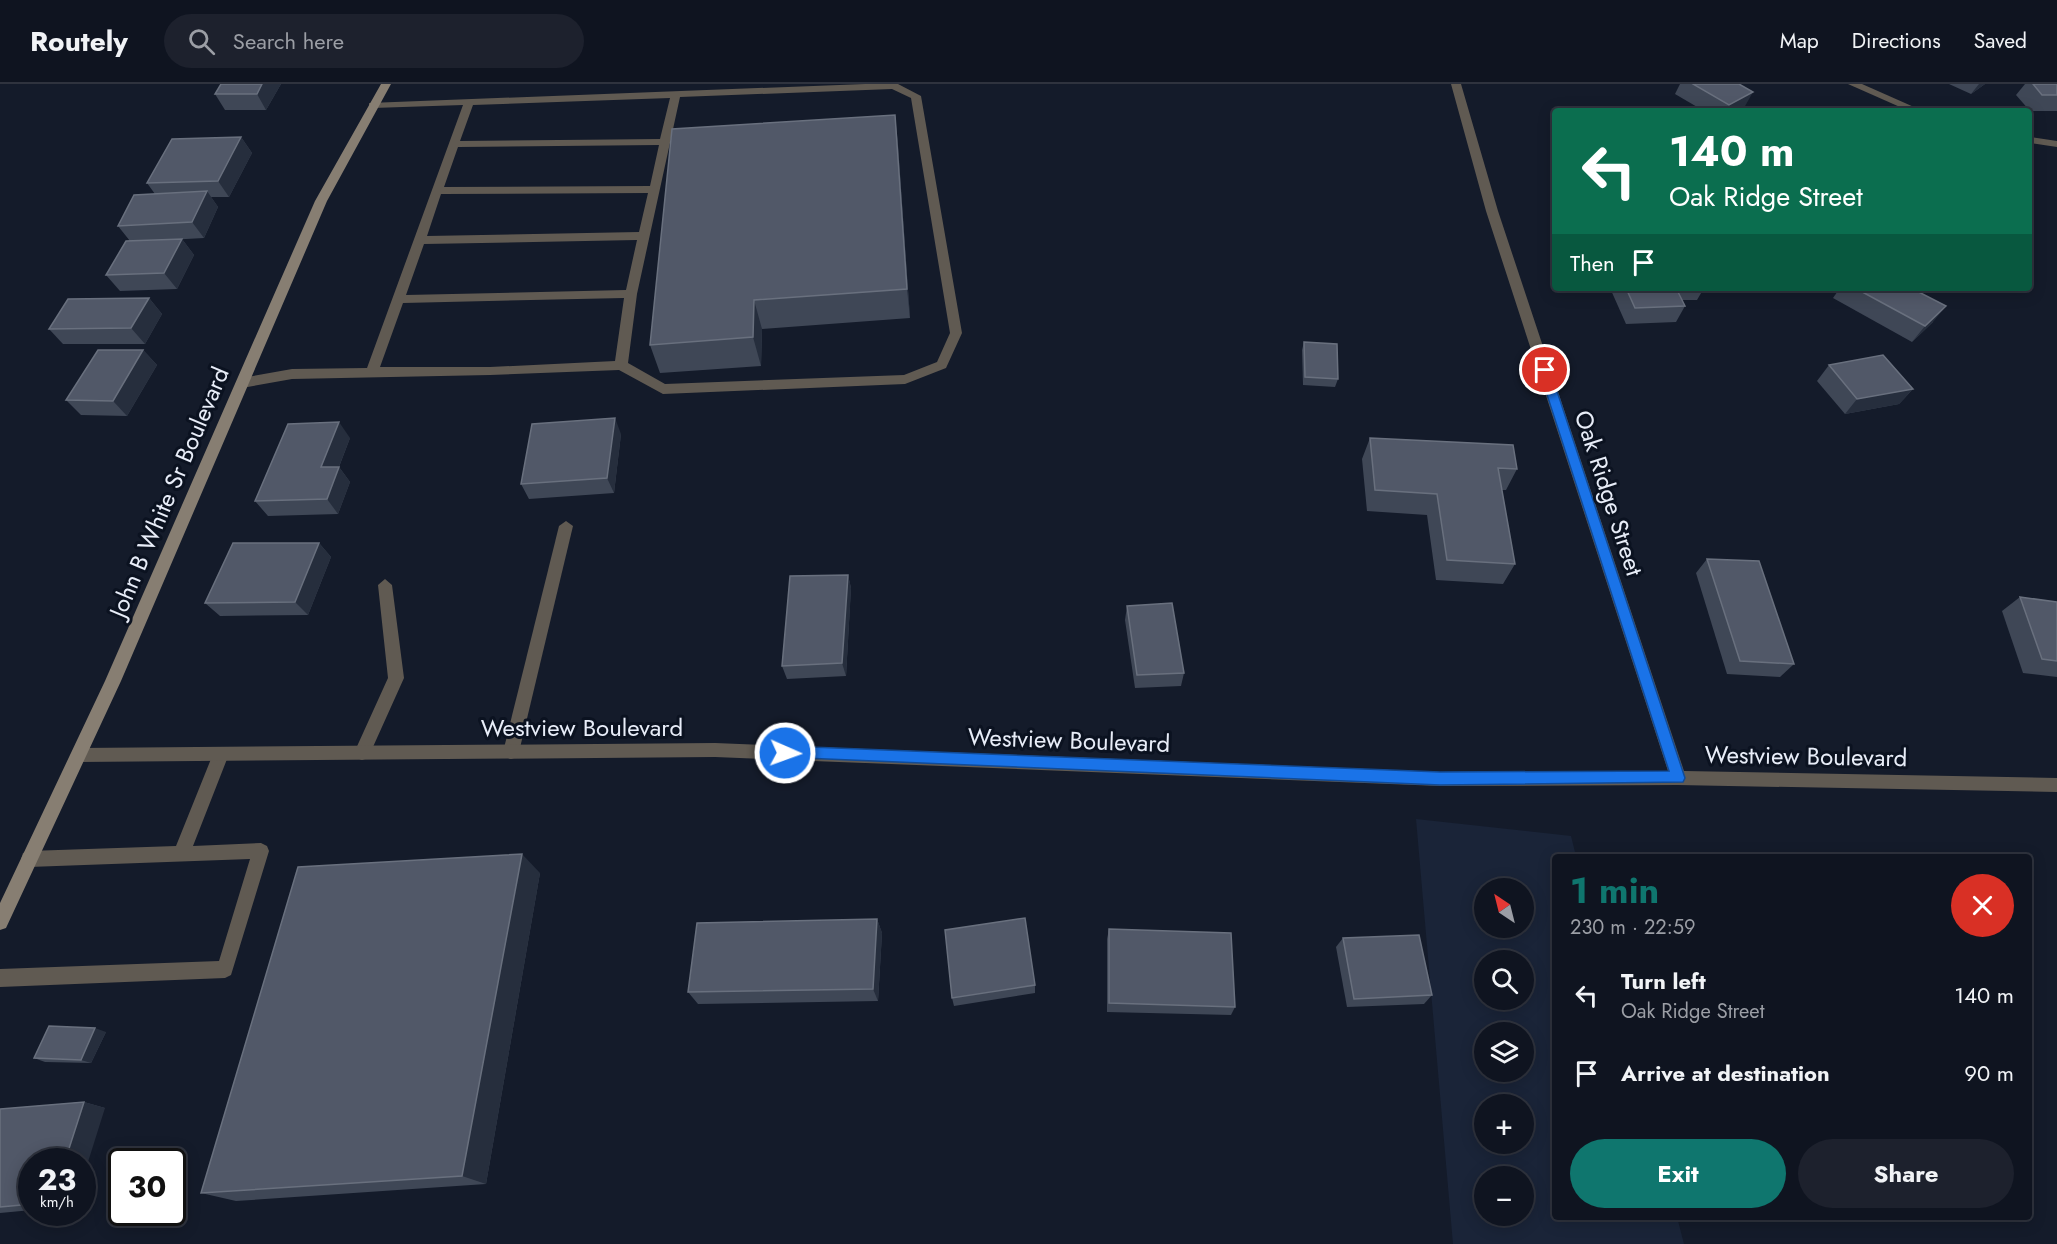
<!DOCTYPE html>
<html lang="en">
<head>
<meta charset="utf-8">
<style>
  :root { --surface:#0f1420; --page:#1d212d; --text:#f1f3f6; --muted:#9b9ea5; --line:#2f333e; --accent:#0f766e }
  body { margin:0; font-family:Jost,sans-serif; background:var(--page); color:var(--text); height:100vh; display:flex; flex-direction:column; font-size:22px; white-space:nowrap }
  * { box-sizing:border-box; margin:0 }
  p { font-size:20px; color:var(--muted) }
  .icon { flex:none; width:33px; height:33px; fill:none; stroke:currentColor; stroke-width:2; stroke-linecap:round; stroke-linejoin:round }
  .map { position:relative; flex:1; overflow:hidden }
  .panel { position:absolute; left:1552px; top:770px; width:480px; height:366px; display:flex; flex-direction:column; background:var(--surface); border-radius:6px; box-shadow:0 3px 15px #0003,0 0 0 2px var(--line) }
  .panel>* { flex:none }
  .guide { position:absolute; left:1552px; top:24px; width:480px; height:183px; border-radius:6px; box-shadow:0 3px 15px #0003,0 0 0 2px var(--line); background:#0b6e4f; color:#fff; overflow:hidden }
  .needle { width:39px; rotate:325deg }
  .buttons { position:absolute; left:1474px; top:794px; display:grid; gap:12px }
  .buttons a { display:grid; place-items:center; width:60px; height:60px; border-radius:50%; background:var(--surface); box-shadow:0 3px 15px #0003,0 0 0 2px var(--line); font-size:30px }
  .speed { position:absolute; left:18px; top:1064px; display:flex; gap:12px; font-size:30px; font-weight:700; text-align:center }
  .speed>* { display:grid; place-content:center; width:78px; height:78px; border-radius:50%; background:var(--surface); box-shadow:0 3px 15px #0003,0 0 0 2px var(--line); line-height:1 }
  .speed small { font-size:15px; font-weight:400 }
  .speed .limit { border:3px solid #111; border-radius:9px; background:#fff; color:#111 }
  .pin { position:absolute; display:grid; place-items:center; width:51px; height:51px; color:#fff; margin:-26px; border:3px solid #fff; border-radius:50%; box-shadow:0 2px 6px #0007 }
  .me { position:absolute; width:66px; margin:-33px; rotate:92deg; stroke-linejoin:round; filter:drop-shadow(0 0 4px #0008) }
  .turn { display:flex; align-items:center; gap:21px; height:126px; padding:0 18px; font-size:27px }
  .turn .icon { width:78px; height:78px; stroke-width:2.5 }
  .turn b { display:block; font-size:42px; line-height:51px }
  .then { display:flex; align-items:center; height:57px; padding:0 18px; background:#0003; gap:12px; font-size:22px }
  .round { display:grid; place-items:center; flex:none; width:63px; height:63px; border-radius:32px; background:var(--page) }
  .head { display:flex; align-items:center; justify-content:space-between; height:102px; padding:0 18px }
  h1 { font-size:36px; font-weight:700; line-height:45px; color:var(--accent) }
  .cta { display:flex; gap:12px; margin-top:auto; padding:12px 18px }
  .cta a { flex:1; height:69px; border-radius:36px; background:var(--accent); color:#fff; font-size:24px; font-weight:700; line-height:69px; text-align:center }
  .cta a+a { background:var(--page); color:var(--text) }
  ul { padding:0; list-style:none }
  li { display:flex; align-items:center; gap:18px; height:78px; padding:0 18px }
  li div { flex:1 }
  li b { display:block; font-size:22px }
  li em { font-style:normal }
  header { display:flex; align-items:center; gap:36px; box-sizing:border-box; height:84px; padding:0 30px; background:var(--surface); border-bottom:2px solid var(--line) }
  header strong { font-size:28px }
  nav { display:flex; gap:33px; margin-inline-start:auto; font-size:21px }
  .search { width:420px; height:54px; background:var(--page); display:flex; align-items:center; gap:15px; box-sizing:border-box; padding:0 21px; border-radius:33px; color:var(--muted); font-size:22px }
  .map>svg:first-child { display:block }
  .built { fill:#1a2438; fill-rule:evenodd }
  .lines { fill:none; stroke-linecap:round; stroke-linejoin:round }
  .service { fill:#605a52; fill-rule:evenodd }
  .minor { fill:#605a52; fill-rule:evenodd }
  .secondary { fill:#877e72; fill-rule:evenodd }
  .wall { fill:#3f4756 }
  .shaded-wall { fill:#262e3d }
  .building { fill:#515868; stroke:#69707e; stroke-width:1.5 }
  .route { fill:#1a73e8; stroke:#114b97; stroke-width:1.5 }
  .labels { text-anchor:middle; dominant-baseline:central; stroke-width:6; stroke-linejoin:round; paint-order:stroke }
  .street-label { font-size:24px; fill:#e8edf8; stroke:#0b1220 }
</style>
</head>
<body>
<header>
<strong>Routely</strong>
<div class="search"><svg class="icon" aria-label="search" viewBox="0 0 24 24"><circle cx="10" cy="10" r="6"/><path d="M15 15l6 6"/></svg>Search here</div>
<nav><a>Map</a><a>Directions</a><a>Saved</a></nav>
</header>
<div class="map">
<svg width="2057" height="1160" viewBox="0 0 2057 1160">
  <rect width="100%" height="100%" fill="#141b2a"/>
  <path class="built" d="M1416 735 1571 752 1576 772H1556V1132L1677 1133 1684 1160H1453ZM1485 804H1524V843H1485ZM1485 876H1524V915H1485ZM1485 948H1524V987H1485ZM1485 1020H1524V1059H1485ZM1485 1092H1524V1131H1485Z"/>
  <g class="lines">
    <g class="service">
      <path d="M865 0H898L921 12 962 249 946 284 905 300 663 310 619 286 490 291 292 295 242 304 236 299 242 294 292 285 367 284 463 21 373 24 369 23V19ZM892 5 911 14 950 249 937 278 904 291 665 300 628 279 637 210 680 13ZM670 14 660 55 460 57 473 21ZM659 61 650 102 444 103 458 63ZM648 109 639 148 427 152 441 110ZM637 156 626 206 406 211 424 160ZM624 214 615 277 490 283H380L403 219Z"/>
      <path d="M566 437 573 442 519 668 517 673 511 675 505 673 503 668 559 442Z"/>
      <path d="M385 495 392 501 404 594 368 674 362 676 356 674 354 669 388 594 378 501Z"/>
      <path d="M221 663 227 665 229 670 193 762 261 759 267 762 269 767 231 891 225 894 0 903V885L219 877 250 775 29 783 23 781 21 775 23 769 29 767 176 762 213 670 215 665Z"/>
    </g>
    <g class="minor">
      <path d="M1451 0H1461L1498 127 1684 687 2057 694V708L1678 701 1440 702 715 673 79 678 73 676 71 671 73 666 79 664 715 659 1440 688 1668 687 1486 127Z"/>
      <path d="M1848 0H1862L1923 27H1909Z"/>
      <path d="M2030 53 2057 57V63L2030 59Z"/>
    </g>
    <path class="secondary" d="M381 0H391L327 117 121 597 6 844 0 846V819L105 597 315 117Z"/>
  </g>
  <g class="wall">
    <path d="M221 0H281L266 26H225L215 10Z"/>
    <path d="M1680 0H1739L1744 24 1738 27H1704L1675 10Z"/>
    <path d="M1949 0H1985L1971 10Z"/>
    <path d="M2025 0H2057V27H2030L2016 11Z"/>
    <path d="M895 31 898 61 910 234 762 245 761 282 660 289 650 261Z"/>
    <path d="M241 53 252 69 229 113H211L218 123 204 154 168 156 182 155 194 171 177 205 120 207 106 191 130 157 118 142 155 110 147 99Z"/>
    <path d="M1610 204H1704L1697 216H1682L1685 222 1676 238 1626 240Z"/>
    <path d="M1840 204H1911L1933 238 1912 258 1833 214Z"/>
    <path d="M149 214 162 230 145 260H63L49 245Z"/>
    <path d="M1304 258 1338 295 1335 303 1303 301 1302 266Z"/>
    <path d="M143 266 157 281 127 332 81 331 66 316Z"/>
    <path d="M1829 281 1913 305 1899 320 1845 330 1817 297Z"/>
    <path d="M621 350 614 409 529 415 521 400Z"/>
    <path d="M350 354 339 383 350 398 338 430 268 432 255 417Z"/>
    <path d="M1370 354 1517 385 1506 406H1502L1515 480 1503 500 1436 496 1427 431 1367 427 1362 375Z"/>
    <path d="M319 459 331 473 308 531 220 532 205 519Z"/>
    <path d="M1707 475 1794 580 1780 593 1727 590 1696 489Z"/>
    <path d="M848 491 851 504 846 592 787 595 782 582Z"/>
    <path d="M2020 513 2057 518V593L2023 589 2002 527Z"/>
    <path d="M1127 522 1184 589 1181 602 1135 604 1125 536Z"/>
    <path d="M540 789 486 1100 236 1117 201 1109Z"/>
    <path d="M877 835 882 849 878 917 698 920 688 908Z"/>
    <path d="M1109 845 1235 923 1231 931 1107 928V855Z"/>
    <path d="M1343 854 1432 911 1424 920 1347 923 1336 863Z"/>
    <path d="M1035 901V909L954 922 952 914Z"/>
    <path d="M106 948 91 979 45 978 34 974Z"/>
    <path d="M84 1018 105 1024 32 1077V1126L0 1129V1025Z"/>
  </g>
  <g class="shaded-wall">
    <path d="M262 0H281L266 26 257 10Z"/>
    <path d="M1979 0H1985L1971 10Z"/>
    <path d="M1753 8 1744 24 1738 27H1726L1729 21Z"/>
    <path d="M895 31 898 61 910 234 907 205Z"/>
    <path d="M241 53 252 69 229 113 218 97Z"/>
    <path d="M207 107 218 123 204 154 192 138Z"/>
    <path d="M182 155 194 171 177 205 164 189Z"/>
    <path d="M149 214 162 230 145 260 131 244Z"/>
    <path d="M754 216 762 245 761 282 753 253Z"/>
    <path d="M1946 222 1933 238 1912 258 1925 242Z"/>
    <path d="M143 266 157 281 127 332 113 317Z"/>
    <path d="M1913 305 1899 320 1845 330 1857 315Z"/>
    <path d="M615 334 621 350 614 409 607 394Z"/>
    <path d="M339 338 350 354 333 398 321 383Z"/>
    <path d="M339 383 350 398 338 430 327 415Z"/>
    <path d="M319 459 331 473 308 531 295 518Z"/>
    <path d="M848 491 851 504 846 592 842 579Z"/>
    <path d="M522 770 540 789 486 1100 462 1092Z"/>
    <path d="M877 835 882 849 878 917 873 905Z"/>
    <path d="M95 944 106 948 91 979 81 976Z"/>
    <path d="M84 1018 105 1024 82 1097V1077H65Z"/>
  </g>
  <g class="building">
    <path d="M221 0H262L257 10H215Z"/>
    <path d="M1693 0H1739L1753 8 1729 21Z"/>
    <path d="M2033 0H2057V11H2042Z"/>
    <path d="M895 31 907 205 754 216 753 253 650 261 672 45Z"/>
    <path d="M241 53 218 97 147 99 172 55Z"/>
    <path d="M207 107 192 138 118 142 134 111Z"/>
    <path d="M182 155 164 189 106 191 126 157Z"/>
    <path d="M1626 204H1676L1685 222 1635 224Z"/>
    <path d="M1855 204H1911L1946 222 1925 242Z"/>
    <path d="M149 214 131 244 49 245 68 215Z"/>
    <path d="M1304 258 1337 260 1338 295 1305 293Z"/>
    <path d="M98 266H143L113 317 66 316Z"/>
    <path d="M1883 271 1913 305 1857 315 1829 281Z"/>
    <path d="M615 334 607 394 521 400 532 340Z"/>
    <path d="M339 338 321 383H339L327 415 255 417 288 340Z"/>
    <path d="M1370 354 1513 361 1517 385 1498 384 1515 480 1447 476 1437 410 1375 406Z"/>
    <path d="M233 459H319L295 518 205 519Z"/>
    <path d="M1707 475 1759 477 1794 580 1740 577Z"/>
    <path d="M848 491 842 579 782 582 790 492Z"/>
    <path d="M2020 513 2057 518V577L2042 575Z"/>
    <path d="M1172 519 1184 589 1137 591 1127 522Z"/>
    <path d="M522 770 462 1092 201 1109 298 783Z"/>
    <path d="M1025 834 1035 901 952 914 945 846Z"/>
    <path d="M877 835 873 905 688 908 697 839Z"/>
    <path d="M1109 845 1231 849 1235 923 1109 919Z"/>
    <path d="M1419 851 1432 911 1354 915 1343 854Z"/>
    <path d="M49 942 95 944 81 976 34 974Z"/>
    <path d="M84 1018 65 1077H32V1120L0 1123V1025Z"/>
  </g>
  <path class="route" d="M1545 282 1550 286 1685 694 1683 698 1440 701 780 673V664L785 662 1440 688 1669 687 1539 286Z"/>
  <g class="labels">
    <g class="street-label">
      <text transform="translate(169 408) rotate(-67)">John B White Sr Boulevard</text>
      <text transform="translate(1609 409) rotate(72)">Oak Ridge Street</text>
      <text x="582" y="643">Westview Boulevard</text>
      <text transform="translate(1069 656) rotate(2)">Westview Boulevard</text>
      <text transform="translate(1806 672) rotate(1)">Westview Boulevard</text>
    </g>
  </g>
</svg>
<div class="buttons">
<a><svg class="needle" viewBox="-14 -14 28 28"><path d="M0-13l5 13h-10z" fill="#e53935"/><path d="M0 13l5-13h-10z" fill="#9b9ea5"/></svg></a>
<a><svg class="icon" aria-label="search" viewBox="0 0 24 24"><circle cx="10" cy="10" r="6"/><path d="M15 15l6 6"/></svg></a>
<a><svg class="icon" aria-label="layers" viewBox="0 0 24 24"><path d="M12 4l9 5-9 5-9-5zM3 14l9 5 9-5"/></svg></a>
<a>+</a>
<a>−</a>
</div>
<div class="speed"><div>23<small>km/h</small></div><div class="limit">30</div></div>
<div class="pin" style="left:1545px;top:286px;background:#d93025"><svg class="icon" aria-label="arrive" viewBox="0 0 24 24"><path d="M6 21V4h12l-3 4 3 4H6"/></svg></div>
<svg class="me" style="left:785px;top:669px" viewBox="-20 -20 40 40"><circle r="17" fill="#1a73e8" stroke="#fff" stroke-width="3"/><path d="M0-11L8 9 0 5-8 9z" fill="#fff"/></svg>
<div class="guide">
<div class="turn"><svg class="icon" aria-label="left" viewBox="0 0 24 24"><path d="M17 20v-9H6M10 6l-5 5 5 5"/></svg><div><b>140 m</b>Oak Ridge Street</div></div>
<div class="then">Then<svg class="icon" aria-label="arrive" viewBox="0 0 24 24"><path d="M6 21V4h12l-3 4 3 4H6"/></svg></div>
</div>
<section class="panel">
<div class="head"><div><h1>1 min</h1><p>230 m · 22:59</p></div><a class="round" style="background:#d93025;color:#fff"><svg class="icon" aria-label="close" viewBox="0 0 24 24"><path d="M6 6l12 12M18 6L6 18"/></svg></a></div>
<ul>
<li><svg class="icon" aria-label="left" viewBox="0 0 24 24"><path d="M17 20v-9H6M10 6l-5 5 5 5"/></svg><div><b>Turn left</b><p>Oak Ridge Street</p></div><em>140 m</em></li>
<li><svg class="icon" aria-label="arrive" viewBox="0 0 24 24"><path d="M6 21V4h12l-3 4 3 4H6"/></svg><div><b>Arrive at destination</b></div><em>90 m</em></li>
</ul>
<div class="cta"><a>Exit</a><a>Share</a></div>
</section>
</div>
</body>
</html>
